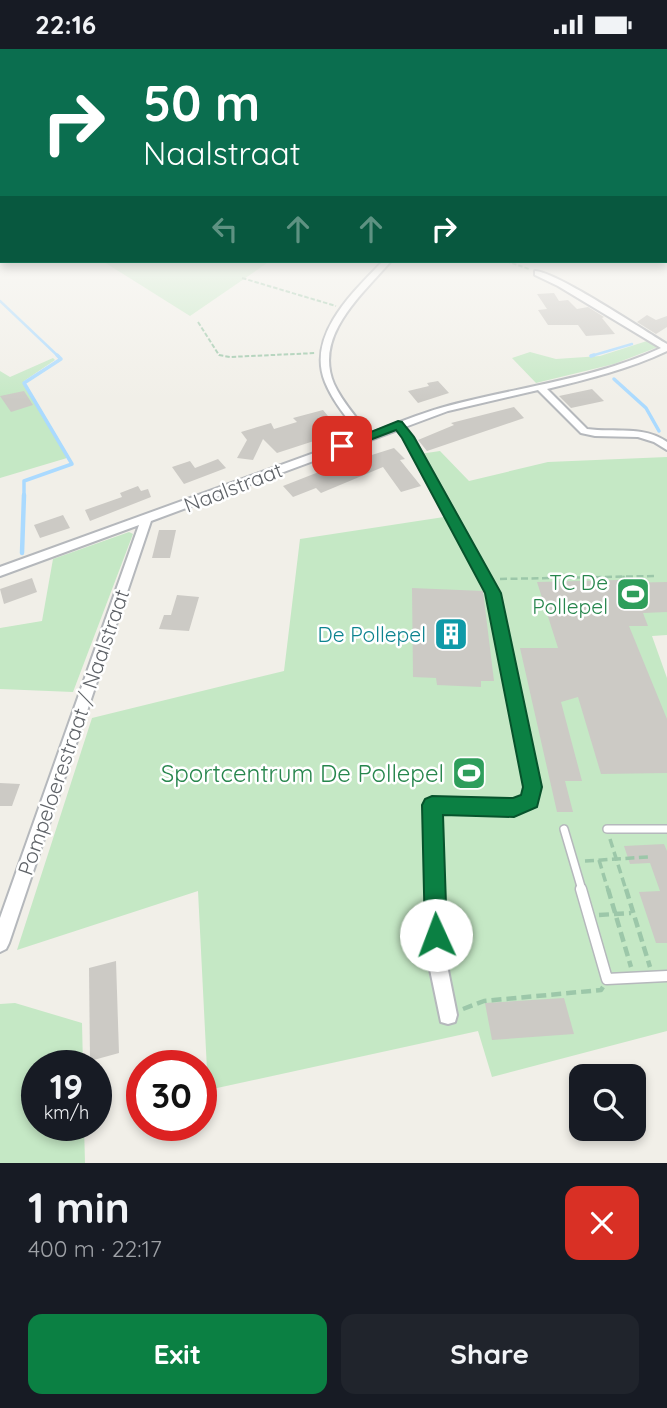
<!DOCTYPE html>
<html lang="en">
<head>
<meta charset="utf-8">
<style>
  :root { --surface:#171b24; --page:#20242c; --text:#f1f3f6; --muted:#9ea1a6; --accent:#0b8043 }
  body { margin:0; font-family:Quicksand,sans-serif; background:var(--page); color:var(--text); height:100vh; display:flex; flex-direction:column; font-size:26px; white-space:nowrap }
  * { box-sizing:border-box; margin:0 }
  p { font-size:23px; color:var(--muted) }
  .icon { flex:none; width:38px; height:38px; fill:none; stroke:currentColor; stroke-width:2; stroke-linecap:round; stroke-linejoin:round }
  .map { position:relative; height:1114px; overflow:hidden }
  .side { display:flex; flex-direction:column; background:var(--surface); flex:1 }
  .side>* { flex:none }
  .top-card { position:absolute; left:0px; top:0px; width:668px; height:214px; box-shadow:0 4px 10px #0003; background:#0b6e4f; color:#fff; overflow:hidden }
  .controls { position:absolute; left:569px; top:1015px; display:grid; gap:14px }
  .controls a { display:grid; place-items:center; width:77px; height:77px; border-radius:14px; background:var(--surface); box-shadow:0 4px 10px #0003; font-size:35px }
  .speed { position:absolute; left:21px; top:1001px; display:flex; gap:14px; font-size:35px; font-weight:700; text-align:center }
  .speed>* { display:grid; place-content:center; width:91px; height:91px; border-radius:50%; background:var(--surface); box-shadow:0 4px 10px #0003; line-height:1 }
  .speed small { font-size:18px; font-weight:400 }
  .speed .limit { border:10px solid #d22; background:#fff; color:#111 }
  .pin { position:absolute; display:grid; place-items:center; width:60px; height:60px; color:#fff; margin:-30px; border-radius:14px; box-shadow:0 4px 10px #0006 }
  .me { position:absolute; width:77px; margin:-38px; rotate:358deg; stroke-linejoin:round; filter:drop-shadow(0 0 5px #0008) }
  .turn { display:flex; align-items:center; gap:24px; height:147px; padding:0 28px; font-size:32px }
  .turn .icon { width:91px; height:91px; stroke-width:2.5 }
  .turn b { display:block; font-size:49px; line-height:60px }
  .lanes { display:flex; align-items:center; height:66px; padding:0 28px; background:#0003; justify-content:center; gap:35px; direction:ltr }
  .lanes .off { opacity:.35 }
  .round { display:grid; place-items:center; flex:none; width:74px; height:74px; border-radius:14px; background:var(--page) }
  .summary { display:flex; align-items:center; justify-content:space-between; height:119px; padding:0 28px }
  h1 { font-size:42px; font-weight:800; line-height:52px }
  .primary-button { display:flex; gap:14px; margin-top:auto; padding:14px 28px }
  .primary-button a { flex:1; height:80px; border-radius:14px; background:var(--accent); color:#fff; font-size:28px; font-weight:800; line-height:80px; text-align:center }
  .primary-button a+a { background:var(--page); color:var(--text) }
  .status { display:flex; justify-content:space-between; align-items:center; height:49px; padding:0 35px; background:var(--surface); direction:ltr }
  .status svg { height:19px; fill:currentColor }
  .map>svg:first-child { display:block }
  .green { fill:#c5e8c5 }
  .lines { fill:none; stroke-linecap:round; stroke-linejoin:round }
  .stream-far2 { stroke:#aadaff; stroke-width:2.5 }
  .stream-far1 { stroke:#aadaff; stroke-width:3.5 }
  .stream { stroke:#aadaff; stroke-width:4.5 }
  .building { fill:#cccac5 }
  .service-far1-casing { stroke:#b5b8bc; stroke-width:10 }
  .service-casing { stroke:#b5b8bc; stroke-width:13 }
  .minor-casing { stroke:#b5b8bc; stroke-width:4 }
  .path-far3 { stroke:#9cc7a9; stroke-width:2; stroke-dasharray:4.5 2; stroke-linecap:butt }
  .path-far2 { stroke:#9cc7a9; stroke-width:2.5; stroke-dasharray:7 3.5; stroke-linecap:butt }
  .path-far1 { stroke:#9cc7a9; stroke-width:3.5; stroke-dasharray:9 4.5; stroke-linecap:butt }
  .path { stroke:#9cc7a9; stroke-width:4.5; stroke-dasharray:10 5; stroke-linecap:butt }
  .service-far1 { stroke:#fff; stroke-width:7 }
  .service { stroke:#fff; stroke-width:10 }
  .minor { fill:#fff; fill-rule:evenodd }
  .route { fill:#0b8043; stroke:#07532c; stroke-width:2 }
  .labels { text-anchor:middle; dominant-baseline:central; stroke-width:5; stroke-linejoin:round; paint-order:stroke }
  .street-label { font-size:21px; fill:#5f6368; stroke:#fff }
  .leisure-label { font-size:21px; fill:#27864d; stroke:#fff; text-anchor:end }
  .culture-label { font-size:21px; fill:#0d838f; stroke:#fff; text-anchor:end }
  .near-leisure-label { font-size:24px; fill:#27864d; stroke:#fff; text-anchor:end }
</style>
</head>
<body>
<div class="status"><b>22:16</b><svg viewBox="0 0 49 12"><path d="M0 12V9h3v3zM5 12V6h3v6zM10 12V3h3v9zM15 12V0h3v12zM26 1h20v11H26zM47 4h2v5h-2z"/></svg></div>
<div class="map">
<svg width="667" height="1114" viewBox="0 0 667 1114">
  <rect width="100%" height="100%" fill="#f1efe8"/>
  <g class="green">
    <path d="M107 212H270L190 267 104 213Z"/>
    <path d="M650 291 658 298 614 315 536 334 512 309 530 303 556 310 600 307Z"/>
    <path d="M53 309 55 311 24 332 67 409 0 429V322L10 328Z"/>
    <path d="M440 402 469 432 548 413 667 408V586L652 587 667 629V982L492 1028 478 982 208 1041 198 842 17 901 92 669 284 622 300 490 444 468 413 406Z"/>
    <path d="M129 483 133 485 73 643 0 640V579L42 572 53 510Z"/>
    <path d="M15 954 82 974 83 1017H37V1076H84L85 1114H0V955Z"/>
  </g>
  <g class="lines">
    <g class="stream-far2">
      <path d="M0 252 59 308"/>
      <path d="M591 307 632 295"/>
    </g>
    <g class="stream-far1">
      <path d="M591 307 594 306"/>
      <path d="M614 330 646 359 659 382"/>
      <path d="M24 448V432L72 415 24 334 61 310 57 306"/>
    </g>
    <path class="stream" d="M22 504 24 446"/>
  </g>
  <g class="building">
    <path d="M554 244 559 252 568 251 577 260 588 258 604 268 602 269 615 285 586 287 578 276H548L538 261 547 260 537 245Z"/>
    <path d="M647 266 656 271 667 267V278L656 285 637 273Z"/>
    <path d="M438 332 449 344 418 354 408 342 429 337 427 334Z"/>
    <path d="M592 340 604 352 571 359 559 347Z"/>
    <path d="M24 342 33 356 11 363 0 347Z"/>
    <path d="M514 358 524 369 427 402 418 391 454 376 451 374Z"/>
    <path d="M323 361 337 378 312 385 317 391 277 404 263 390 253 411 237 409 247 391 241 383 271 374 274 380 297 373 293 369Z"/>
    <path d="M394 399 405 410 400 411 421 437 401 443 383 418 321 444 316 439 293 448 283 437 357 408 359 410Z"/>
    <path d="M218 410 226 419 184 435 172 418 190 412 195 419Z"/>
    <path d="M138 437 141 442 148 440 151 448 90 472 85 461 122 448 120 444Z"/>
    <path d="M63 466 70 479 40 489 34 476Z"/>
    <path d="M159 481H176L170 509H152Z"/>
    <path d="M32 529 37 543 4 555 0 540Z"/>
    <path d="M619 531 620 534 667 533V563L643 564 648 577H629L667 670V724L601 725 578 648 561 653 582 732H565L573 763H557L520 599H558L537 533Z"/>
    <path d="M412 539 483 542 494 632H481V638L437 636 436 629 413 628Z"/>
    <path d="M177 546 199 548 189 582 159 580 164 566H171Z"/>
    <path d="M0 734 20 735 12 757H0Z"/>
    <path d="M664 795 667 802V894H656L639 843 660 842 650 814 630 815 624 797Z"/>
    <path d="M116 912 119 1004 90 1012 89 919Z"/>
    <path d="M564 949 574 985 492 991 485 954Z"/>
  </g>
  <g class="lines">
    <g class="service-far1-casing">
      <g id="service-far1">
        <path d="M564 780 582 841"/>
        <path d="M607 780H667"/>
      </g>
    </g>
    <g class="service-casing">
      <path id="service" d="M581 840 607 930 667 927"/>
    </g>
    <g class="minor-casing">
      <path id="minor" d="M383 212H391C363 245 313 286 334 335 342 353 357 368 368 385 394 376 418 365 444 358 516 338 592 331 661 299L558 237 535 226V222C557 223 643 281 667 295V302C629 320 588 330 547 340L587 380C614 384 643 376 667 393V401L654 393 638 388 595 387 581 384 538 341 448 362 405 378 413 388 499 544 539 738 535 756 514 765 440 763 446 911 457 966 455 973 448 975 441 973 428 911 424 756 427 751 432 749 514 751 523 747 525 738 487 544 404 389 397 381 151 472 9 894 6 900 0 903V869L139 476 0 527V518L361 387C348 370 333 353 325 333 306 286 354 242 383 212Z"/>
    </g>
    <g class="path-far3">
      <path d="M506 212 529 220"/>
      <path d="M242 229 336 257"/>
      <path d="M198 273 219 306 230 308 316 304"/>
    </g>
    <g class="path-far2">
      <path d="M623 527 632 541"/>
      <path d="M500 530 654 527"/>
    </g>
    <g class="path-far1">
      <path d="M610 790 626 841"/>
      <path d="M599 811 608 841"/>
      <path d="M585 812 648 808"/>
    </g>
    <g class="path">
      <path d="M608 840 631 918"/>
      <path d="M626 840 650 918"/>
      <path d="M599 866 631 864"/>
      <path d="M463 960 484 952 601 941 603 938"/>
    </g>
    <use href="#service-far1" class="service-far1"/>
    <use href="#service" class="service"/>
    <use href="#minor" class="minor"/>
  </g>
  <linearGradient id="sky" x2="0" y2="1"><stop stop-color="#8fc3f1"/><stop offset="0.56" stop-color="#f9f8f5"/><stop offset="1" stop-color="#f9f8f5" stop-opacity="0"/></linearGradient>
  <rect width="667" height="351" fill="url(#sky)"/>
  <path class="route" d="M398 372 402 373 414 388 501 544 542 738 537 758 514 768 443 766 447 886 444 893 436 897 428 893 425 886 422 756 425 750 432 747 513 749 521 746 523 738 485 544 402 389 396 381 346 400H337L336 397Z"/>
  <defs>
    <g id="stadium-square" transform="scale(1.75)"><rect x="-9" y="-9" width="18" height="18" rx="4" fill="#2e9e5b" stroke="#fff"/><path d="M0-5a6.5 5 0 1 0 0 10a6.5 5 0 1 0 0-10ZM-3.5-1.8h7v3.6h-7Z" fill="#fff"/></g>
    <g id="building-square" transform="scale(1.75)"><rect x="-9" y="-9" width="18" height="18" rx="4" fill="#0f9aa8" stroke="#fff"/><path d="M-4-6H4V6H1V3H-1V6H-4ZM-2.5-4.3h1.7v1.8h-1.7ZM.8-4.3h1.7v1.8H.8ZM-2.5-1h1.7V.8h-1.7ZM.8-1h1.7V.8H.8Z" fill="#fff"/></g>
  </defs>
  <g fill-rule="evenodd">
    <use href="#stadium-square" x="633" y="545"/>
    <use href="#building-square" x="451" y="585"/>
    <use href="#stadium-square" x="469" y="724"/>
  </g>
  <g class="labels">
    <g class="street-label">
      <text transform="translate(233 438) rotate(-21)">Naalstraat</text>
      <text transform="translate(73 683) rotate(-71)">Pompeloerestraat / Naalstraat</text>
    </g>
    <g class="leisure-label">
      <text x="608" y="533">TC De<tspan x="608" dy="24">Pollepel</tspan></text>
    </g>
    <g class="culture-label">
      <text x="426" y="585">De Pollepel</text>
    </g>
    <g class="near-leisure-label">
      <text x="444" y="724">Sportcentrum De Pollepel</text>
    </g>
  </g>
</svg>
<div class="controls">
<a><svg class="icon" aria-label="search" viewBox="0 0 24 24"><circle cx="10" cy="10" r="6"/><path d="M15 15l6 6"/></svg></a>
</div>
<div class="speed"><div>19<small>km/h</small></div><div class="limit">30</div></div>
<div class="pin" style="left:342px;top:397px;background:#d93025"><svg class="icon" aria-label="arrive" viewBox="0 0 24 24"><path d="M6 21V4h12l-3 4 3 4H6"/></svg></div>
<svg class="me" style="left:436px;top:886px" viewBox="-20 -20 40 40"><circle r="19" fill="#fff"/><path d="M0-13L10 11 0 6-10 11z" fill="#0b8043"/></svg>
<div class="top-card">
<div class="turn"><svg class="icon" aria-label="right" viewBox="0 0 24 24"><path d="M7 20v-9h11M14 6l5 5-5 5"/></svg><div><b>50 m</b>Naalstraat</div></div>
<div class="lanes"><svg class="icon off" aria-label="left" viewBox="0 0 24 24"><path d="M17 20v-9H6M10 6l-5 5 5 5"/></svg><svg class="icon off" aria-label="ahead" viewBox="0 0 24 24"><path d="M12 20V5M6 11l6-6 6 6"/></svg><svg class="icon off" aria-label="ahead" viewBox="0 0 24 24"><path d="M12 20V5M6 11l6-6 6 6"/></svg><svg class="icon" aria-label="right" viewBox="0 0 24 24"><path d="M7 20v-9h11M14 6l5 5-5 5"/></svg></div>
</div>
</div>
<section class="side">
<div class="summary"><div><h1>1 min</h1><p>400 m · 22:17</p></div><a class="round" style="background:#d93025;color:#fff"><svg class="icon" aria-label="close" viewBox="0 0 24 24"><path d="M6 6l12 12M18 6L6 18"/></svg></a></div>
<div class="primary-button"><a>Exit</a><a>Share</a></div>
</section>
</body>
</html>
